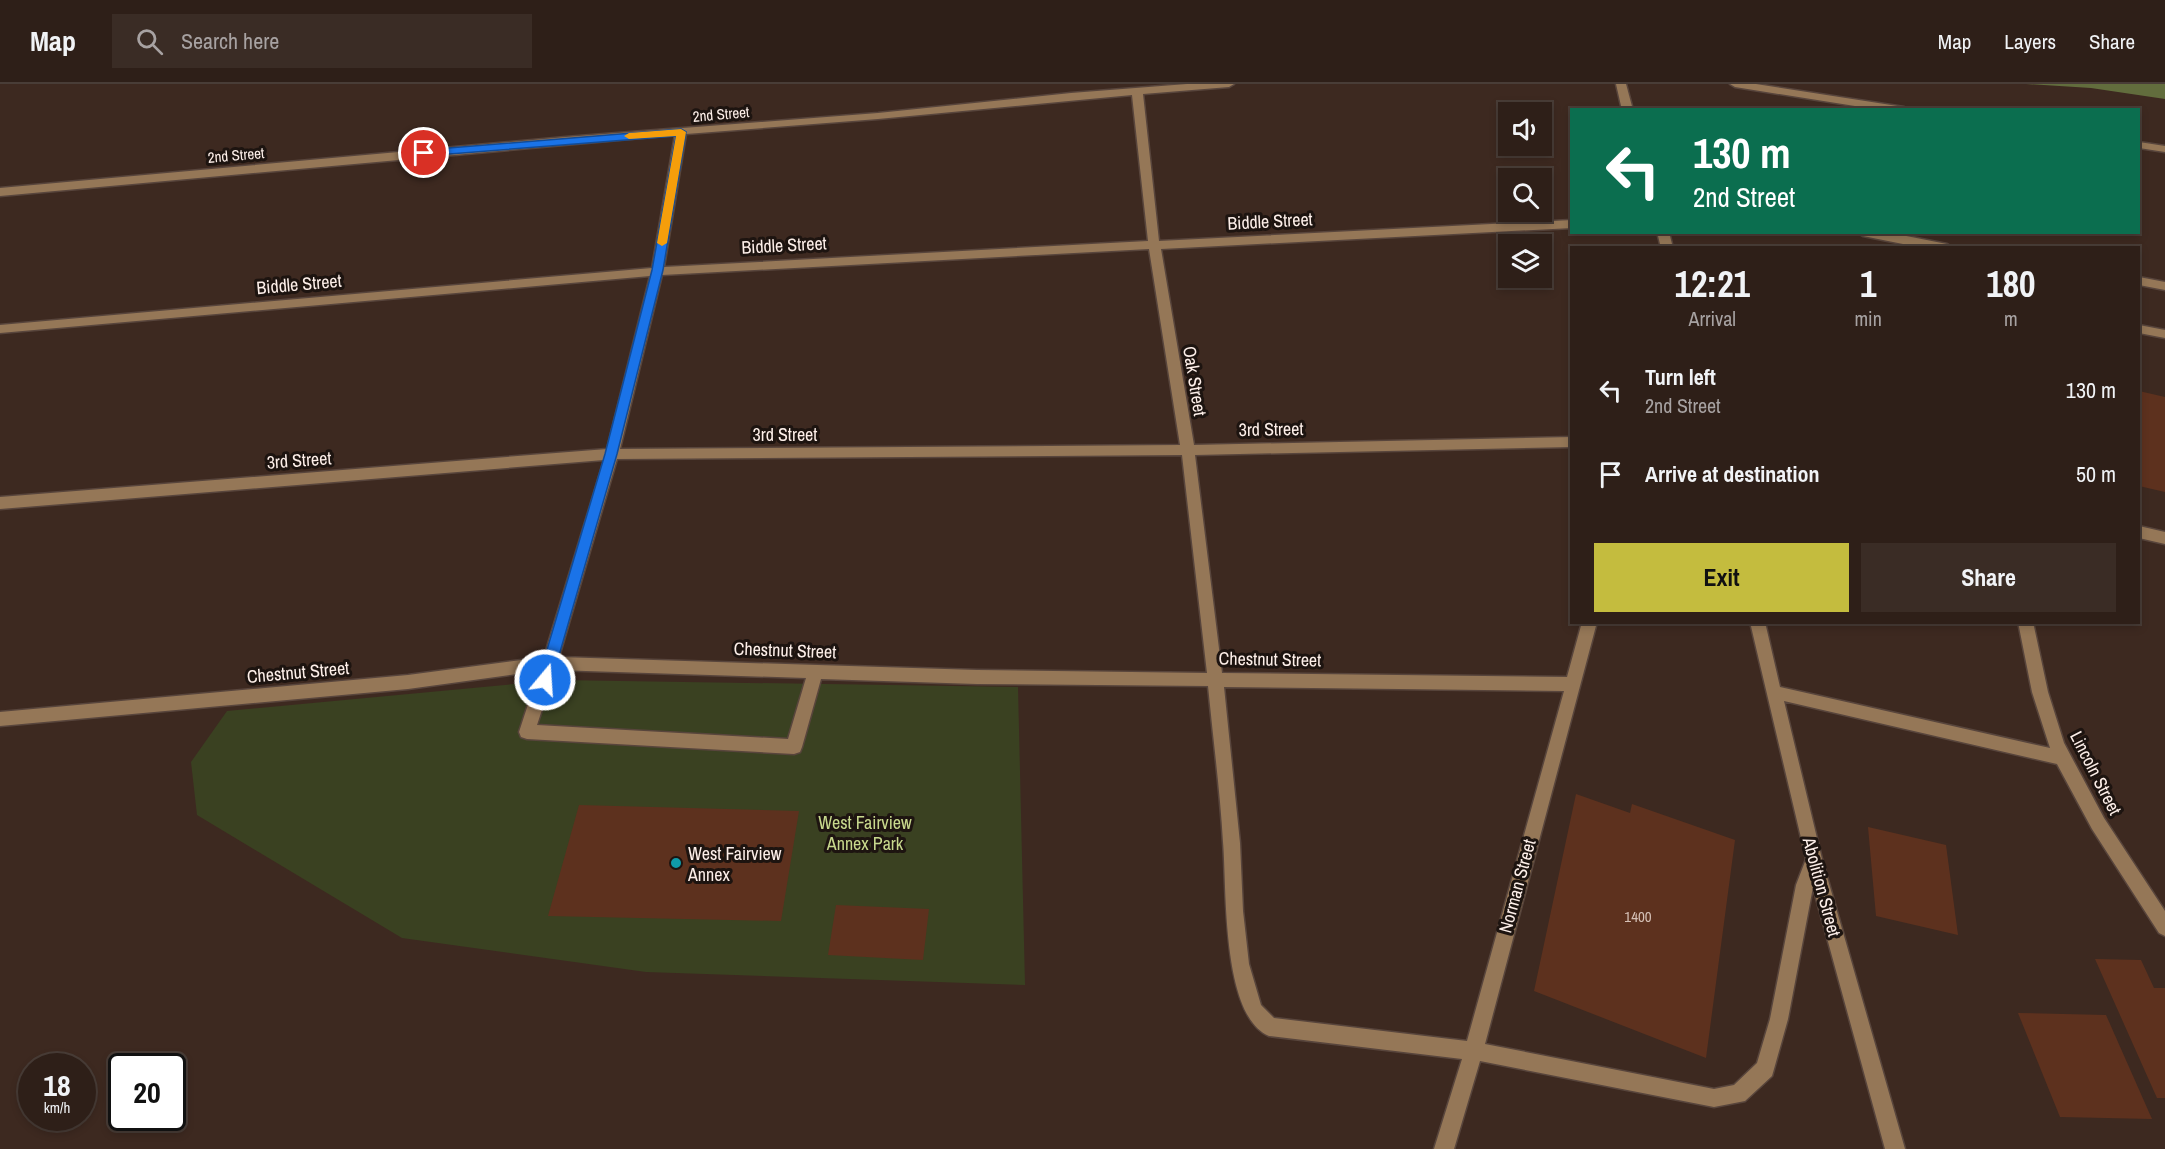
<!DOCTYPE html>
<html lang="en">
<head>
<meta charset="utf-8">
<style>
  :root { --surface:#2e1f18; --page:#3a2c25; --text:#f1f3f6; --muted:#a7a2a2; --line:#493d37; --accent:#c4bc3e }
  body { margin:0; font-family:"Archivo Narrow",sans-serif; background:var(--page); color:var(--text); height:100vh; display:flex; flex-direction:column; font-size:22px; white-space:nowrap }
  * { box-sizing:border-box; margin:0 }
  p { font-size:20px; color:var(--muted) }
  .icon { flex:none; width:33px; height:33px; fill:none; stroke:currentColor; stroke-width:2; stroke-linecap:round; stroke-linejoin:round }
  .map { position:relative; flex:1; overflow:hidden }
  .side { position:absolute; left:1570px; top:162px; width:570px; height:378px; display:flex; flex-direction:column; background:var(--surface); border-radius:0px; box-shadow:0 3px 9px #0003,0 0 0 2px var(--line) }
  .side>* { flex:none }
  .guide { position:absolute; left:1570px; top:24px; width:570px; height:126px; border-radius:0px; box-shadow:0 3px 9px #0003,0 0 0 2px var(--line); background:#0b6e4f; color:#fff; overflow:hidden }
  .buttons { position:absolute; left:1498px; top:18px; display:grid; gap:12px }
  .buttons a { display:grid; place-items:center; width:54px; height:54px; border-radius:0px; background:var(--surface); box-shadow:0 3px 9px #0003,0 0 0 2px var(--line); font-size:30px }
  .speed { position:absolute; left:18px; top:969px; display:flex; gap:12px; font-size:30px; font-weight:700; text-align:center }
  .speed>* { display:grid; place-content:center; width:78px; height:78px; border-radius:50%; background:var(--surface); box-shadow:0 3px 9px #0003,0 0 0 2px var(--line); line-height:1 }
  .speed small { font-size:15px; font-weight:400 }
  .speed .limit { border:3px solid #111; border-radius:9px; background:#fff; color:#111 }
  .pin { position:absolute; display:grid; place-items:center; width:51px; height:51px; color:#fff; margin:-26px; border:3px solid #fff; border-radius:50%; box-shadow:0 2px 6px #0007 }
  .me { position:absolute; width:66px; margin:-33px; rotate:18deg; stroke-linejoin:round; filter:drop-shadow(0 0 4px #0008) }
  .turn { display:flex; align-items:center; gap:21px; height:126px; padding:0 24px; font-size:27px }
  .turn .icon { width:78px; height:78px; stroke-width:2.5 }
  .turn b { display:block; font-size:42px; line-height:51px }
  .eta { display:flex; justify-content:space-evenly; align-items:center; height:102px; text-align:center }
  .eta b { font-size:36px; font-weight:700; line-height:42px }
  .cta { display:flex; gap:12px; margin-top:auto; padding:12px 24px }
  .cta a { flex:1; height:69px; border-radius:0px; background:var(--accent); color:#111; font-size:24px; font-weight:700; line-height:69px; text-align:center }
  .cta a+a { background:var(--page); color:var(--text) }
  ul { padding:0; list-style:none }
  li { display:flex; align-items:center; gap:18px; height:84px; padding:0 24px }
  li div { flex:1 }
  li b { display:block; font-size:22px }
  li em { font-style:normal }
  header { display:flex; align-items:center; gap:36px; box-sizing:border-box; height:84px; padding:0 30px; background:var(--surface); border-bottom:2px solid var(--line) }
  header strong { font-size:28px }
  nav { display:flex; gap:33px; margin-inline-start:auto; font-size:21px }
  .search { width:420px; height:54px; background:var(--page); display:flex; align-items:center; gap:15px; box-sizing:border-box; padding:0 21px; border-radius:0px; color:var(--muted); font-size:22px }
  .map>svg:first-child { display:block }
  .green { fill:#3a4121 }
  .forest { fill:#626d3d }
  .building { fill:#5d311e }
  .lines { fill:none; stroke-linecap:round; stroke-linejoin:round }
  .minor-casing { stroke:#58453c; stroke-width:3 }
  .minor { fill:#957757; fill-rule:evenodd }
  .route { fill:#1a73e8; stroke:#114b97; stroke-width:1.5 }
  .slow { fill:#f59e0b }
  .culture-dot { fill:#0f9aa8; stroke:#1d1410; stroke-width:2 }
  .labels { text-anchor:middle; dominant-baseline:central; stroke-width:6; stroke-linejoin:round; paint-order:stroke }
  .far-street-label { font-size:15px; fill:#fdefe9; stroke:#1d1410 }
  .number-label { font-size:15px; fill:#d5c0b6 }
  .street-label { font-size:18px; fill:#fdefe9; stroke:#1d1410 }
  .park-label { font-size:18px; fill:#c8d98d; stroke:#1d1410 }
  .poi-label { font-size:18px; fill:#fdefe9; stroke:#1d1410; text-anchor:start }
</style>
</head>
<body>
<header>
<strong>Map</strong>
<div class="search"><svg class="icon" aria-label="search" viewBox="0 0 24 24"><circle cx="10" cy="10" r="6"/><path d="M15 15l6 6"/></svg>Search here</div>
<nav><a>Map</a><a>Layers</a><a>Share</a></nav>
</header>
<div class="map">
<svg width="2165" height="1065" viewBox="0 0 2165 1065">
  <rect width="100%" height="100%" fill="#3d2920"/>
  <path class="green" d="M557 596 1018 603 1025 901 646 888 402 854 197 731 191 678 227 627Z"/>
  <path class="forest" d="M2026 0H2165V15L2091 4Z"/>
  <g class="building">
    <path d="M2139 307 2165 313V408L2139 402Z"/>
    <path d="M1576 710 1630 729 1632 720 1735 756 1706 974 1534 907Z"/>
    <path d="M579 721 799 727 781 837 548 832Z"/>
    <path d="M1868 743 1946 761 1958 851 1876 832Z"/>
    <path d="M836 821 929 825 923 876 828 871Z"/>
    <path d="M2095 875 2141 876 2154 904H2165V1014H2157Z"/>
    <path d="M2018 929 2106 931 2152 1035 2060 1033Z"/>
  </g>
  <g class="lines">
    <g class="minor-casing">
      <g id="minor">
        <path d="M1187 0H1234L1229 3 1143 10 1159 157 1572 136V144L1161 165 1194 361 1572 353V363L1195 371 1222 589 1567 593 1582 538H1597L1485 960 1714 1005 1734 1001 1757 979 1770 935 1796 801 1806 775 1750 538H1765L1780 603 2050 664 2032 608 2018 538H2033L2048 608 2064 659 2104 734 2165 827V852L2159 849 2092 745 2057 680 1784 617 1822 775 1905 1065H1885L1813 803 1788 935 1774 985 1772 992 1745 1017 1714 1023 1480 977 1454 1065H1434L1462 975 1269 952C1221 932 1227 802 1223 758 1220 706 1213 654 1208 602L977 600 821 595 802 663 800 668 794 670 527 655 521 653 519 648 539 587 408 605 0 642V628L408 591 544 573 604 376 0 425V413L607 365 650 192 0 249V241L652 184 675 51 0 112V104L566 53 878 29 1071 9ZM1132 11 1148 157 664 183 686 50 878 35ZM1149 165 1180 361 620 365 662 191ZM1182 371 1207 589 977 586 559 573 617 375ZM555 586 806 594 788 655 537 641ZM1224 603 1564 607 1467 957 1274 934 1261 921 1249 880 1243 827 1240 759Z"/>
        <path d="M1616 0H1626L1633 26H1622Z"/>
        <path d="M1730 0H1756L1904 23 1909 26H1880L1735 3Z"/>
        <path d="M2139 58 2165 62V68L2139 64Z"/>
        <path d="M1657 148H1669L1673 164H1661Z"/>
        <path d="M1857 148H1886L1947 160 1953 164H1923L1863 152Z"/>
        <path d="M2139 193 2165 198V206L2139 201Z"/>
        <path d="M2139 241 2165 246V254L2139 249Z"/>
        <path d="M2139 442 2165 448V460L2139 454Z"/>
      </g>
    </g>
    <use href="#minor" class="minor"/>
  </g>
  <path class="route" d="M681 45 686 48 663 186 617 370 552 596 545 602 538 596 605 370 652 186 676 52 424 72 419 69 424 66Z"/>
  <path class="slow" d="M681 45 686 48 667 159 662 162 657 159 676 52 629 55 624 52 629 49Z"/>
  <circle class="culture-dot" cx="676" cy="779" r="6"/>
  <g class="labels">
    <g class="far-street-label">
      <text transform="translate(721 30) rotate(-5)">2nd Street</text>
      <text transform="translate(236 71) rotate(-5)">2nd Street</text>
    </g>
    <g class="number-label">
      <text x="1638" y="832">1400</text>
    </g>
    <g class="street-label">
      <text transform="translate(1270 137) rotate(-3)">Biddle Street</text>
      <text transform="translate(784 161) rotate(-3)">Biddle Street</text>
      <text transform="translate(299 200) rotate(-5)">Biddle Street</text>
      <text transform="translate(1195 297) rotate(81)">Oak Street</text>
      <text transform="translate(1271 345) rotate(-1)">3rd Street</text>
      <text x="785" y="350">3rd Street</text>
      <text transform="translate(299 376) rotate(-4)">3rd Street</text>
      <text transform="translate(785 566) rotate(2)">Chestnut Street</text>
      <text transform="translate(1270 575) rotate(1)">Chestnut Street</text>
      <text transform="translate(298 588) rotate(-5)">Chestnut Street</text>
      <text transform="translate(2096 689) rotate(63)">Lincoln Street</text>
      <text transform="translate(1517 802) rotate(-75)">Norman Street</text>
      <text transform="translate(1822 803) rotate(75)">Abolition Street</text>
    </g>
    <g class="park-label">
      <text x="865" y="738">West Fairview<tspan x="865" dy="21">Annex Park</tspan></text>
    </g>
    <g class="poi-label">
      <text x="688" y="769">West Fairview<tspan x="688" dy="21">Annex</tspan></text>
    </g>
  </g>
</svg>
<div class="buttons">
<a><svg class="icon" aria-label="sound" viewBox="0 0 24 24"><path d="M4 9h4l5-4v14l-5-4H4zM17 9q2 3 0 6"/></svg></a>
<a><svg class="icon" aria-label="search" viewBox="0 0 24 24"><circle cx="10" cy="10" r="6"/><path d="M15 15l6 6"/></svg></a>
<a><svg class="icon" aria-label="layers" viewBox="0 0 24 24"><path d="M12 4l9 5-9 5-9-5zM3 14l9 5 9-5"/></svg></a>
</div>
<div class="speed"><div>18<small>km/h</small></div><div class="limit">20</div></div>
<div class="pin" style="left:424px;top:69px;background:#d93025"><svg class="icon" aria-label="arrive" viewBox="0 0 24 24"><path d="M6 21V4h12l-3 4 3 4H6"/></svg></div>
<svg class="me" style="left:545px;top:596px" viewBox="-20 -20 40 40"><circle r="17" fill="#1a73e8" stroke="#fff" stroke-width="3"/><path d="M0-11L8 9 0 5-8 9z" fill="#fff"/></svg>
<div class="guide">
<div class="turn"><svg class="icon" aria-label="left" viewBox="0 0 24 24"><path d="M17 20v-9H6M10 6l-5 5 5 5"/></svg><div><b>130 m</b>2nd Street</div></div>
</div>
<section class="side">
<div class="eta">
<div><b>12:21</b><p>Arrival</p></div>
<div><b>1</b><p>min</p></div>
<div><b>180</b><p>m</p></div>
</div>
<ul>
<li><svg class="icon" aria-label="left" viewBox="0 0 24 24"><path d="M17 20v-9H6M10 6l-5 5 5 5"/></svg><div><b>Turn left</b><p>2nd Street</p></div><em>130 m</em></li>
<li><svg class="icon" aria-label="arrive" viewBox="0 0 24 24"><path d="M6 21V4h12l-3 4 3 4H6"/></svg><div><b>Arrive at destination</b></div><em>50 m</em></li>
</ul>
<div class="cta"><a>Exit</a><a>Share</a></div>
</section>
</div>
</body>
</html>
